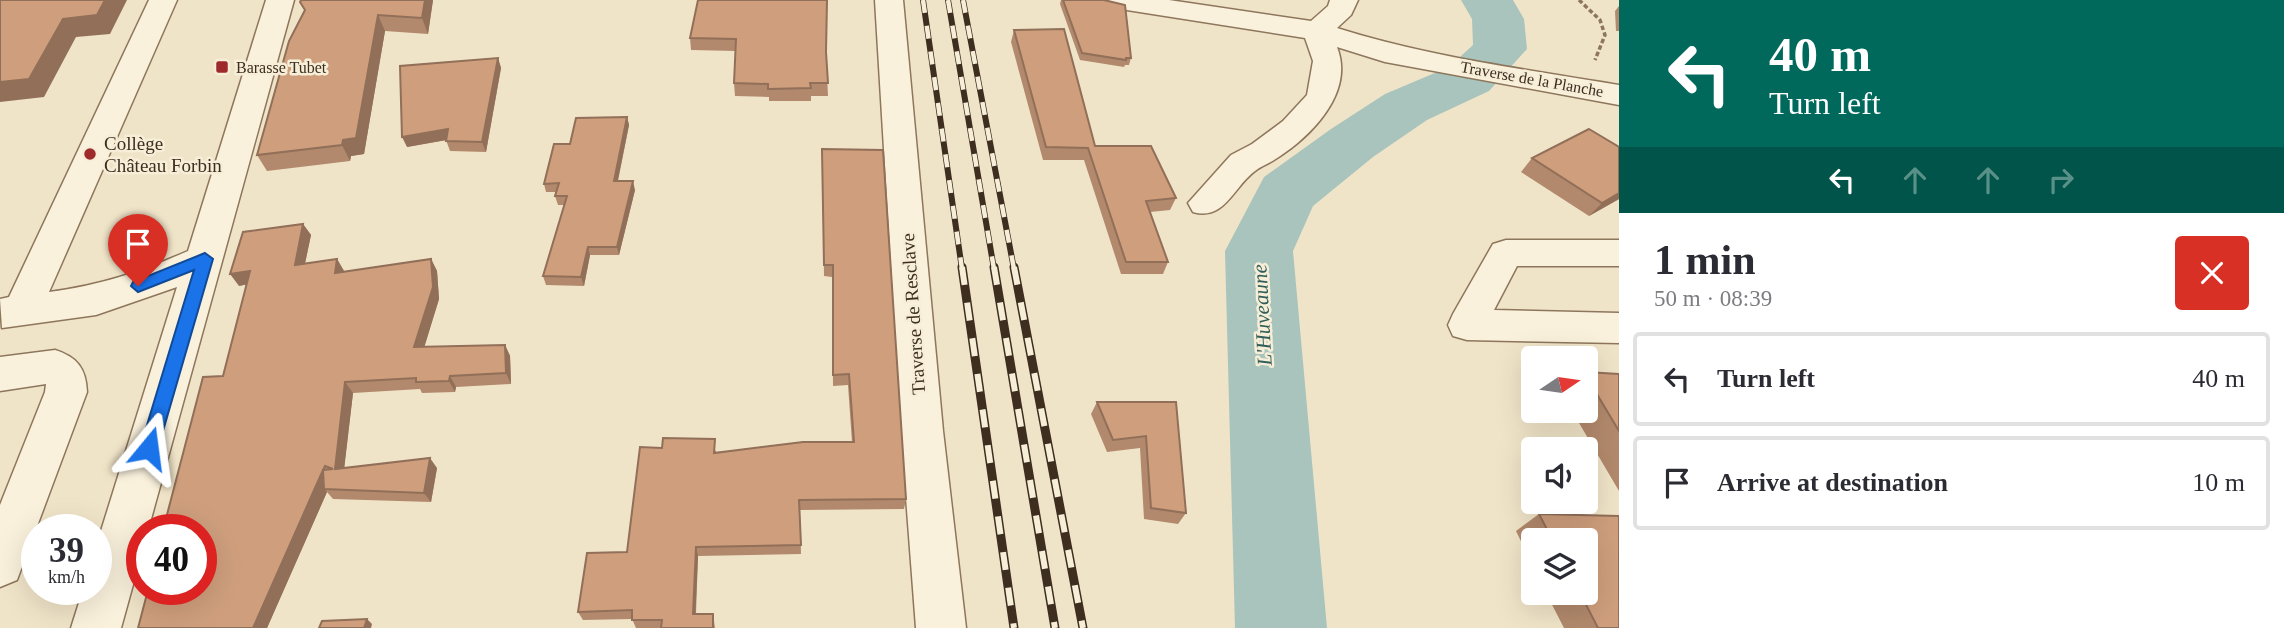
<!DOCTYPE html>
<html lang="en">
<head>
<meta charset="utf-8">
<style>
  :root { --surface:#fff; --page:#f2f2f3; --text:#2b2b33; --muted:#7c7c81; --line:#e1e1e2 }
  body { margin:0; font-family:"Times New Roman",serif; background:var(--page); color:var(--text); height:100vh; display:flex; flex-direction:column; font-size:26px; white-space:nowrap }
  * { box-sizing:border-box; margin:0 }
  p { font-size:23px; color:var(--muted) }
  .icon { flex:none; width:38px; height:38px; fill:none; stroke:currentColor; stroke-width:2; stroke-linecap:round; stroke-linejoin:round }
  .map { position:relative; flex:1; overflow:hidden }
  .drawer { display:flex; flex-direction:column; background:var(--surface); width:665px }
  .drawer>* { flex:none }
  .guide { background:#00695c; color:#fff; overflow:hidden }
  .needle { width:46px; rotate:77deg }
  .tools { position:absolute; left:1521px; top:346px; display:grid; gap:14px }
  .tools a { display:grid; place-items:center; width:77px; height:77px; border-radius:7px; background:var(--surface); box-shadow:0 7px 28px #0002; font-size:35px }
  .speed { position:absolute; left:21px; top:514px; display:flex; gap:14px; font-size:35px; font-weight:700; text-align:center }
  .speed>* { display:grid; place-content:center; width:91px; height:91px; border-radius:50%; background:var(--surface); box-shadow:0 7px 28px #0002; line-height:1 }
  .speed small { font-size:18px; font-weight:400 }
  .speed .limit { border:10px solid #d22; background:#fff; color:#111 }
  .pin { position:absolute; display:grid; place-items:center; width:60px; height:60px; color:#fff; margin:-72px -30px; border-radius:50% 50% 50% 0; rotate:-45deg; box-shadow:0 0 7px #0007 }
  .pin .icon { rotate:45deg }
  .me { position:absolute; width:77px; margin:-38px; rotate:16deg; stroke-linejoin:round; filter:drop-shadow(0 0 5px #0008) }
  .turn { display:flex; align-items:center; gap:24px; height:147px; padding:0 35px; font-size:32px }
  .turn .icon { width:91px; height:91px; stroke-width:2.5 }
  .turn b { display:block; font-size:49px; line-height:60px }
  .lanes { display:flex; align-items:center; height:66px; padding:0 35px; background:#0003; justify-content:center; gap:35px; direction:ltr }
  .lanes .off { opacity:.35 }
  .round { display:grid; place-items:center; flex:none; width:74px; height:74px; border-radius:7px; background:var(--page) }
  .head { display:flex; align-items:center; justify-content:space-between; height:119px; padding:0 35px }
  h1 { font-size:42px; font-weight:700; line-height:52px }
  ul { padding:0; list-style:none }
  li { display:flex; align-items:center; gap:21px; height:94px; margin:0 14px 10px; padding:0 21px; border:4px solid var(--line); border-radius:7px }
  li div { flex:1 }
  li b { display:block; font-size:26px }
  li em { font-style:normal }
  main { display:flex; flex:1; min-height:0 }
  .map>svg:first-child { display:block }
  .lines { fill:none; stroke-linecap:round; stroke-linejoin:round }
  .river { fill:#a9c4bc; fill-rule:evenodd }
  .minor-casing { stroke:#8d765c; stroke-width:3 }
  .path { stroke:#8d765c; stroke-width:3.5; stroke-dasharray:4.5 2.5; stroke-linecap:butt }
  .minor { fill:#faf1dc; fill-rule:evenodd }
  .rail-far1-casing { stroke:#3d2e20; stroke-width:6 }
  .rail-casing { stroke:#3d2e20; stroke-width:9 }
  .rail-far1 { stroke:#f7eed8; stroke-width:4.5; stroke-dasharray:13; stroke-linecap:butt }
  .rail { stroke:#f7eed8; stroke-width:6; stroke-dasharray:18; stroke-linecap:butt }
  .wall { fill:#b2896c }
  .shaded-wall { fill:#916f58 }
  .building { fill:#cf9f7d; stroke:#916f58; stroke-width:2; fill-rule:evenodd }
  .route { fill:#1a73e8; stroke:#114b97; stroke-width:2 }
  .poi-dot { fill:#9e2a2b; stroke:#f7eed8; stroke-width:2.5 }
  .labels { text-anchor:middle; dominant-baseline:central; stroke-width:5; stroke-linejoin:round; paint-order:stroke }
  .far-poi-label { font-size:16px; fill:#3d2e20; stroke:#f7eed8; text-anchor:start }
  .far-street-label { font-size:16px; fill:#3d2e20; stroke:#f7eed8 }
  .poi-label { font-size:19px; fill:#3d2e20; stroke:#f7eed8; text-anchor:start }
  .street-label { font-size:19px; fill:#3d2e20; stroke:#f7eed8 }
  .water-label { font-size:21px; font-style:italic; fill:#2f5d5a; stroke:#f7eed8 }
</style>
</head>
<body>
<main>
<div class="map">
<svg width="1619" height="628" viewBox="0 0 1619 628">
  <rect width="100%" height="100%" fill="#f0e4c8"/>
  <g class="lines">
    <path class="river" d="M1461 0H1513L1524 19 1527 49 1489 91 1427 120 1373 157 1313 206 1293 251 1327 628H1235L1225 251 1264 177 1331 129 1385 94 1449 67 1473 45 1472 19Z"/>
    <g class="minor-casing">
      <g id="minor">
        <path d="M149 0H177L49 292C102 285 140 272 188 251L266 0H294L148 530H142V552L121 628H71L83 590H96V547L177 287 96 315 2 328 0 299 9 297Z"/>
        <path d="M875 0H903L943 431 966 628H916L901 431Z"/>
        <path d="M1100 0H1169L1311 21 1328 6 1330 0H1358L1351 15 1337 28C1428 57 1524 69 1619 85V105L1385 62 1337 47C1355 93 1311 137 1274 160 1268 164 1261 166 1255 171 1233 187 1225 221 1193 212L1188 203 1231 155 1252 144 1283 121 1307 95 1313 61 1305 38 1114 8 1104 6Z"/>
        <path d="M1506 240H1619V266H1517L1494 310 1619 313V343L1467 340 1453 336 1448 325 1453 314 1493 244Z"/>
        <path d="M55 350C77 357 86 368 87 392L17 580 0 587V505L45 392 46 384 0 391V357Z"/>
      </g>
    </g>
    <path class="path" d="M1579 0 1600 20 1605 35 1595 60"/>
    <use href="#minor" class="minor"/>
    <g class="rail-far1-casing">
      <g id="rail-far1">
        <path d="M923 0 962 269"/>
        <path d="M948 0 994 269"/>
        <path d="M963 0 1014 269"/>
      </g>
    </g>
    <g class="rail-casing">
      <g id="rail">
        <path d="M962 267 1014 628"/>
        <path d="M994 267 1055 628"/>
        <path d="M1014 267 1083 628"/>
      </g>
    </g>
    <use href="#rail-far1" class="rail-far1"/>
    <use href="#rail" class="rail"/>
  </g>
  <g class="wall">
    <path d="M433 0 428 34 385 31 364 154 351 156 350 161 267 171 257 155 305 11Z"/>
    <path d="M698 0 826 53 828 96H811V101H769V97L735 96 734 83 736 51 691 50 690 38Z"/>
    <path d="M1061 0H1104L1131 58 1129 65H1125L1124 67 1080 60 1060 4Z"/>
    <path d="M1619 6V31H1616L1615 11Z"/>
    <path d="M1014 30 1095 146 1176 198 1170 210 1150 212 1168 262 1163 274H1121L1084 160H1043L1011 42Z"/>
    <path d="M498 58 501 68 486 152 450 151 446 140 407 147Z"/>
    <path d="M627 117 629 125 618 181 635 190 619 255H590L584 286 546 285 543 276 565 205H558L555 196 556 192H546L544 184 570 144Z"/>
    <path d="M822 149 906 499 904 509 800 510 801 554 698 556 696 614H713L715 628H636L632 619 583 620 578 612 627 552 716 450V452L852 442 848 385 833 386 832 277 824 276Z"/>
    <path d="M1532 158 1619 199 1589 216 1521 172Z"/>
    <path d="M303 224 311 235 305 264 337 259 344 271V272L431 259 437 271 439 299 424 347 505 345 510 356 511 384 456 387 455 392 422 393 420 389 353 393 344 468H437L431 502 333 499 327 492 267 628H138L223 376 247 284 239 286Z"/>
    <path d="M1586 372 1619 374V491L1572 411H1586Z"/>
    <path d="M1097 402H1176L1186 513 1178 524 1144 519 1140 448 1107 452 1091 414Z"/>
    <path d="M1539 514 1619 516V628H1564L1546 593H1586V541H1533V566L1516 531Z"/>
  </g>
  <g class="shaded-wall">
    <path d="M105 0H127L110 34 76 37 44 97 0 102V82L63 19Z"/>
    <path d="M425 0H433L428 34 422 18Z"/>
    <path d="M378 15 385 31 364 154 351 156 350 161 342 145Z"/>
    <path d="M498 58 501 68 486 152 482 142Z"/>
    <path d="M627 117 629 125 616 189 614 181Z"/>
    <path d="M448 129 452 139 407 147 402 137Z"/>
    <path d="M633 181 635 190 619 255 617 247Z"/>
    <path d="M1619 193V199L1589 216 1602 203Z"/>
    <path d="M303 224 311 235 302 277 295 265Z"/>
    <path d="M588 247 590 255 584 286 581 277Z"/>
    <path d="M337 259 344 271 342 285 335 273Z"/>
    <path d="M431 259 437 271 439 299 421 358 414 347Z"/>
    <path d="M250 271 259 282 239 286 230 274Z"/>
    <path d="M505 345 510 356 511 384 506 373Z"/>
    <path d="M450 376 456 387 455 392 449 381Z"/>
    <path d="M345 382 353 393 343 479 335 469Z"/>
    <path d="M430 458 437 468 431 502 424 493Z"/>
    <path d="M323 470 324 489 327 492 267 628H253Z"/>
    <path d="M696 547 698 556 695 623 693 614Z"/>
    <path d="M367 619 372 624 371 628H364Z"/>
  </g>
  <g class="building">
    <path d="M0 0H105L97 15 63 19 29 79 0 82Z"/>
    <path d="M301 0H425L422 18 378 15 356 138 343 140 342 145 257 155 289 41 305 10 300 2Z"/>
    <path d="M698 0H827L826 52 828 83H810L811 88 768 89V84L734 83 736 39 690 38Z"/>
    <path d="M1063 0H1104L1125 5 1131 58H1126V60L1082 53Z"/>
    <path d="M1064 29 1095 146H1151L1176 198 1146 201 1168 262H1126L1088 148 1046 147 1014 30Z"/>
    <path d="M498 58 482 142 446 141 448 129 402 137 400 66Z"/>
    <path d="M627 117 614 181H633L617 247H588L581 277 543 276 567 196H555L559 183 544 184 554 144H570L576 118Z"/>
    <path d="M1589 129 1619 147V193L1602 203 1532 158Z"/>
    <path d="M822 149 883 150 906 499 799 500 801 545 696 547 693 614H713V628H661L662 620H632V610L578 612 587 553 627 552 640 447 662 448 663 438 715 439 714 453 803 442H854L849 374 833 375V265H824Z"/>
    <path d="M303 224 295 265 337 259 335 273 431 259 433 287 414 347 505 345 506 373 450 376 449 381 416 382V378L345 382 335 469 430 458 424 493 324 489 323 470 253 628H138L148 590H201V530H163L203 377 223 376 250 271 230 274 243 232ZM325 466 333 469 323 470Z"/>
    <path d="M1586 372 1619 374V431L1586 376Z"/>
    <path d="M1097 402H1176L1186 513 1151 508 1146 436 1113 440Z"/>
    <path d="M1539 514 1619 516V628H1598L1580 593H1586V541H1553Z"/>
    <path d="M367 619 364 628H319L322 621Z"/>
  </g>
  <path class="route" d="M205 253 213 259 158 448 155 453 149 455 143 453 140 448 194 270 138 292 131 286 133 282Z"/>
  <g class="poi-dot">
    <rect x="215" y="60" width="14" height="14" rx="3.5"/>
    <circle cx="90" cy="154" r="7"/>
  </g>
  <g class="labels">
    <g class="far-poi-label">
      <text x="236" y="67">Barasse Tubet</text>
    </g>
    <g class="far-street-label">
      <text transform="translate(1532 79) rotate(10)">Traverse de la Planche</text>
    </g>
    <g class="poi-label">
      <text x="104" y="143">Collège<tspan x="104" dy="22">Château Forbin</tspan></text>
    </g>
    <g class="street-label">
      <text transform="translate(913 314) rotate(-94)">Traverse de Resclave</text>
    </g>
    <g class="water-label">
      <text transform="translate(1262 315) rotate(-93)">L'Huveaune</text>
    </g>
  </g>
</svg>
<div class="tools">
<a><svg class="needle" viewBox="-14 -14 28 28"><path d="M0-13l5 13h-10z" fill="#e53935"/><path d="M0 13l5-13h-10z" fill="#7c7c81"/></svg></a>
<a><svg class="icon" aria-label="sound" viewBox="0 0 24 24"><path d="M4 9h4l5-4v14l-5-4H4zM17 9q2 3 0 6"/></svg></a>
<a><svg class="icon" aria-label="layers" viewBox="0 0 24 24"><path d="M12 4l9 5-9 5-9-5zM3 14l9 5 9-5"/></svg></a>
</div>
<div class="speed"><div>39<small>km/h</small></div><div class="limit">40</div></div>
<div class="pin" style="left:138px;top:286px;background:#d93025"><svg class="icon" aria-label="arrive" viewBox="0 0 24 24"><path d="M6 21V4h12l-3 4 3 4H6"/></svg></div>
<svg class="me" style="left:149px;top:448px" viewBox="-20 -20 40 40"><path d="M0-17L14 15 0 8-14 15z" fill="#1a73e8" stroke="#fff" stroke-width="4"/></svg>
</div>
<section class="drawer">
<div class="guide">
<div class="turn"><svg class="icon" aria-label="left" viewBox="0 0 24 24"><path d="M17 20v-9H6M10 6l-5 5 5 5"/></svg><div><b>40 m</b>Turn left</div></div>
<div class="lanes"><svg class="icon" aria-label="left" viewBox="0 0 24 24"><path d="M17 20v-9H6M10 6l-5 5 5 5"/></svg><svg class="icon off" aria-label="ahead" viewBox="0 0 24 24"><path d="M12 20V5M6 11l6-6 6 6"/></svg><svg class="icon off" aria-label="ahead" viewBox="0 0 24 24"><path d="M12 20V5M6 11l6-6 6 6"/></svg><svg class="icon off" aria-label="right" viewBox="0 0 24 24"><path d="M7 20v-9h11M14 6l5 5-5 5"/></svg></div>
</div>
<div class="head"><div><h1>1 min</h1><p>50 m · 08:39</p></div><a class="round" style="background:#d93025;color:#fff"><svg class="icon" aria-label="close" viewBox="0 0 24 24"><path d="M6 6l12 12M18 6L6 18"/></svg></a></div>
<ul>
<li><svg class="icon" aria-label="left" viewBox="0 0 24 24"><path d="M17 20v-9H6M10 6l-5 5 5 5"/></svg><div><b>Turn left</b></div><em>40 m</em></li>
<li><svg class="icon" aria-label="arrive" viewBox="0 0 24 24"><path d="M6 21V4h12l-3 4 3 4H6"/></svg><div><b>Arrive at destination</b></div><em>10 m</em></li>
</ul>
</section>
</main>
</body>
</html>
